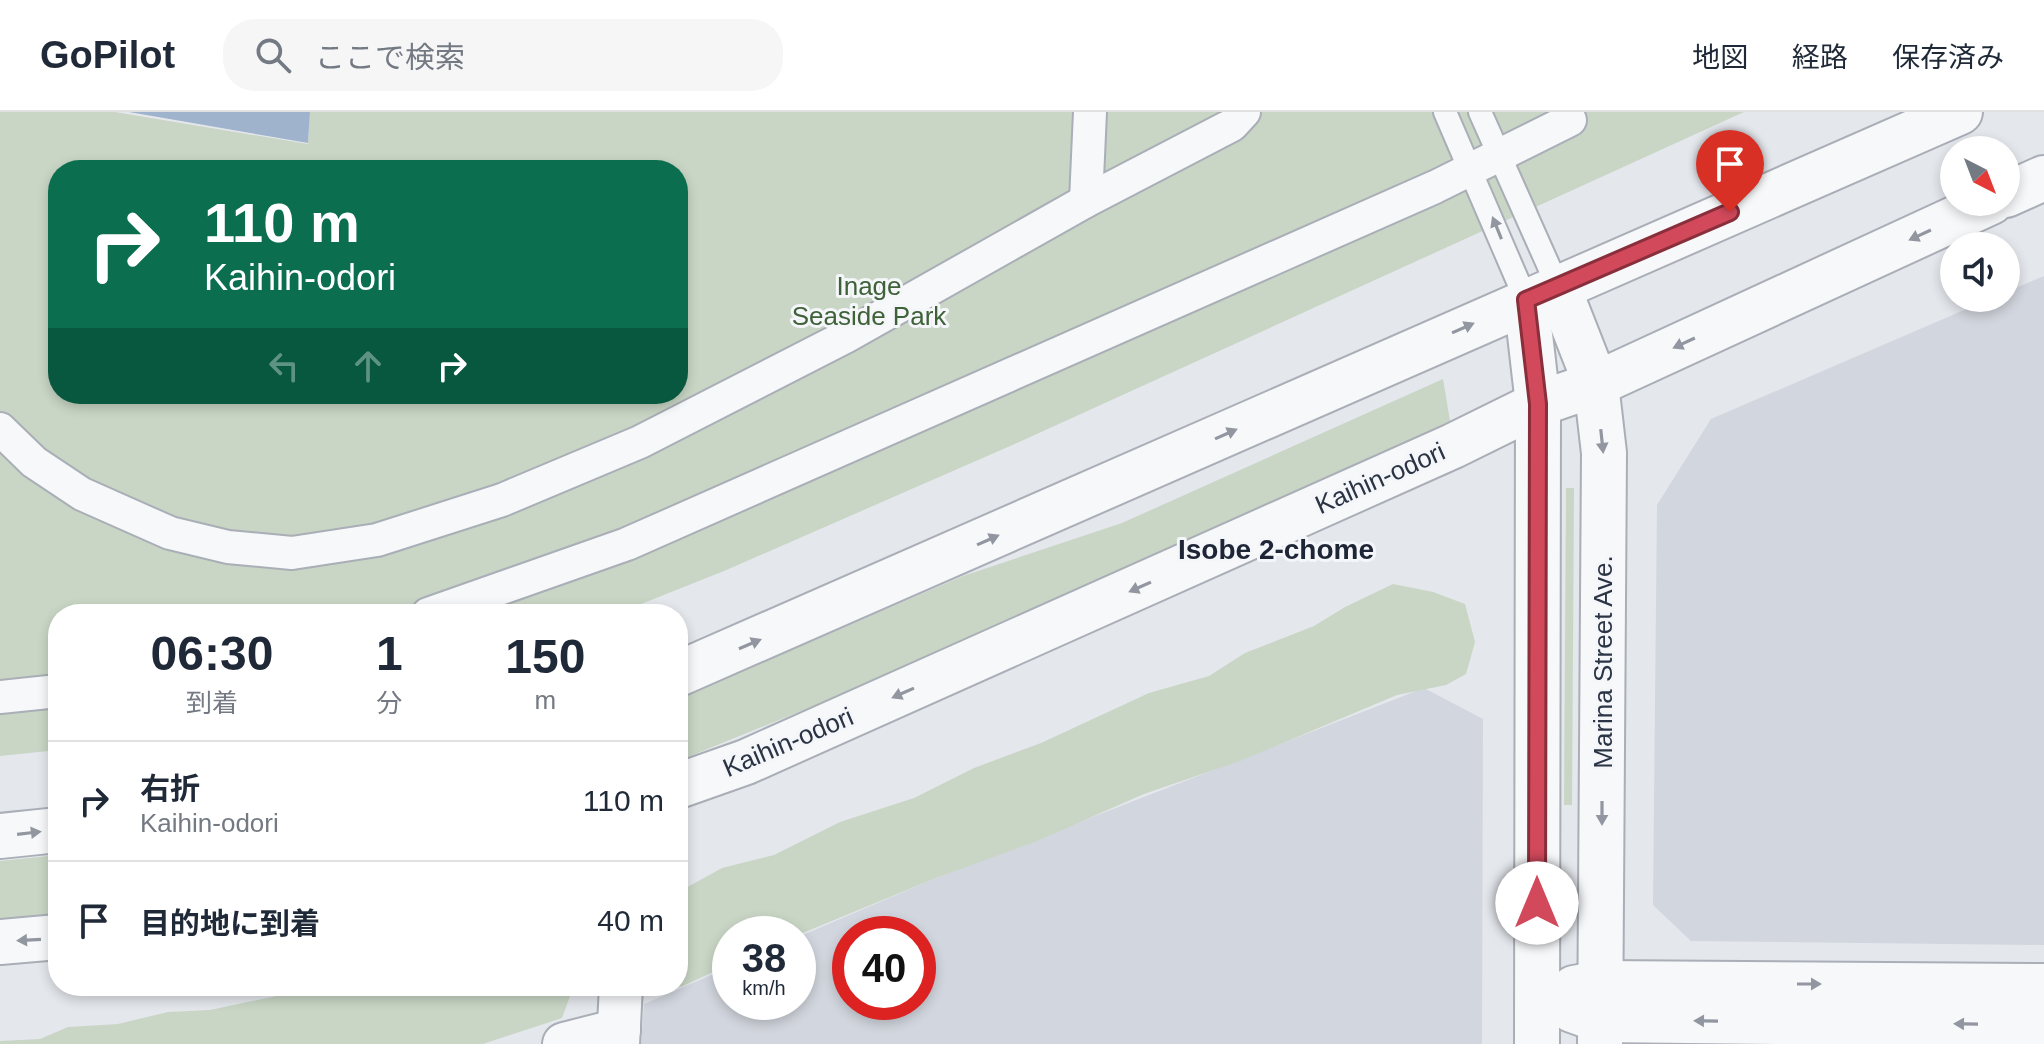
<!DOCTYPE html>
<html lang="ja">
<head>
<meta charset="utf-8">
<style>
  :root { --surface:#fff; --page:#f6f6f7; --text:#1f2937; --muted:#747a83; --line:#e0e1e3 }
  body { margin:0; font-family:Arial,"Noto Sans JP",sans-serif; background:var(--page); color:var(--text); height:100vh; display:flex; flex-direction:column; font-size:30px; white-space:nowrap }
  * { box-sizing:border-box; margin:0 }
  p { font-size:26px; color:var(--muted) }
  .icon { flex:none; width:44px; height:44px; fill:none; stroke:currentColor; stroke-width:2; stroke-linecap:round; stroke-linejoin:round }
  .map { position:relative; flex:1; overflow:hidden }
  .details { position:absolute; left:48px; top:492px; width:640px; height:392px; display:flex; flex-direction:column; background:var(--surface); border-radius:32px; box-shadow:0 4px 12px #0003 }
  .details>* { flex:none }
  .top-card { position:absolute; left:48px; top:48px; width:640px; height:244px; border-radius:32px; box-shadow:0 4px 12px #0003; background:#0b6e4f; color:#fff; overflow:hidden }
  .needle { width:52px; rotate:138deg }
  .controls { position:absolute; left:1940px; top:24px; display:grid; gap:16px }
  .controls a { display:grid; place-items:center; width:80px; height:80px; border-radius:50%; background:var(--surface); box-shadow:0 4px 12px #0003; font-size:40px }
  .speed { position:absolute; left:712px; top:804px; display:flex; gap:16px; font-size:40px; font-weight:700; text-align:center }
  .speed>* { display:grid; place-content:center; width:104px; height:104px; border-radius:50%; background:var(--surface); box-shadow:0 4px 12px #0003; line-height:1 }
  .speed small { font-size:20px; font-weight:400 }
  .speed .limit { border:12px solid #d22; background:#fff; color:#111 }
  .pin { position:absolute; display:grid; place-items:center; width:68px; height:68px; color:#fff; margin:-82px -34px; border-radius:50% 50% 50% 0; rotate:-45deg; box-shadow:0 0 8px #0007 }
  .pin .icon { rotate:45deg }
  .me { position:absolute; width:88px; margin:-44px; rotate:0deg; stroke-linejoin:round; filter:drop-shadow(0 0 6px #0008) }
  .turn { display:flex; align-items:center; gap:28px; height:168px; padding:0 24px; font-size:36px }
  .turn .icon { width:104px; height:104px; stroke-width:2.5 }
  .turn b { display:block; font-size:56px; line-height:68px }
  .lanes { display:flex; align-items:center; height:76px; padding:0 24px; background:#0003; justify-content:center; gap:40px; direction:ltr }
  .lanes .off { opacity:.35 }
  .eta { display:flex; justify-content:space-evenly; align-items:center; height:136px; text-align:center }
  .eta b { font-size:48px; font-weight:700; line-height:56px }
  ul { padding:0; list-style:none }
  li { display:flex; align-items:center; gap:24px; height:120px; padding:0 24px; border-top:2px solid var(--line) }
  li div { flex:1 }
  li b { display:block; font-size:30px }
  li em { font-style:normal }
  header { display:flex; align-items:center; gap:48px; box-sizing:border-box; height:112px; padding:0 40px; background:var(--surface); border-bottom:2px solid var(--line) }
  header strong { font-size:38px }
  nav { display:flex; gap:44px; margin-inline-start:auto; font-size:28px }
  .search { width:560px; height:72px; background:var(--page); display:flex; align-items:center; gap:20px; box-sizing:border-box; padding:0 28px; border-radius:32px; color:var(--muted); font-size:30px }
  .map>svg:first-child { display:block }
  .built { fill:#d2d6de; fill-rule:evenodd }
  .green { fill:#c9d6c5; fill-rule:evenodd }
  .water { fill:#9fb4cc }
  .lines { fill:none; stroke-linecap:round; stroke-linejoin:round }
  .service-casing { stroke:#a9aeb7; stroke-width:26 }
  .pedestrian-casing { stroke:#a9aeb7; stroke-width:36 }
  .minor-casing { stroke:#a9aeb7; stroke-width:46 }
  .tertiary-casing { stroke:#a9aeb7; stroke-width:48 }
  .service { stroke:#f7f8fa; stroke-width:22 }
  .pedestrian { stroke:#f7f8fa; stroke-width:32 }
  .minor { stroke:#f7f8fa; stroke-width:42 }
  .tertiary { stroke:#f7f8fa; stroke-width:44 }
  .oneway { fill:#9196a0 }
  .route-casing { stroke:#882f3b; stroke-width:20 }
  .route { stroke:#d1495b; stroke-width:14 }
  .labels { text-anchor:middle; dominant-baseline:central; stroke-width:6; stroke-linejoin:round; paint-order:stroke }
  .park-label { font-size:26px; fill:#3f6138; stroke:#f4f6f9 }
  .street-label { font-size:26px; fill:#2b3445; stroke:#f4f6f9 }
  .neighbourhood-label { font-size:28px; font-weight:bold; fill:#1d2536; stroke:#f4f6f9 }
</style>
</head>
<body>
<header>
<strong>GoPilot</strong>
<div class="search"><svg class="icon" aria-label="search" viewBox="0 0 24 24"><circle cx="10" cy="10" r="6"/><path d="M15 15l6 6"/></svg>ここで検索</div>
<nav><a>地図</a><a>経路</a><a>保存済み</a></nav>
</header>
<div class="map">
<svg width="2044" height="932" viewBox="0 0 2044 932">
  <rect width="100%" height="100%" fill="#e4e7ec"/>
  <g class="built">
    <path d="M2044 164V833L1691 829 1653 793 1657 393 1711 307 1992 186H2006V180Z"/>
    <path d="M1424 576 1483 607 1482 932H641L644 892 730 855V890H798V825L936 766ZM850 822H918V890H850Z"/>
  </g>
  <g class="green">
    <path d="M0 0H115L308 32 310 0H1744L1017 331 724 459 616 502H58V638L0 644ZM58 58H678V282H58Z"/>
    <path d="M1443 267 1450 309 875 569 678 649V587L963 464 1122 411Z"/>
    <path d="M1566 376H1574L1572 693H1564Z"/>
    <path d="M1393 472 1433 480 1465 492 1475 530 1466 562 1446 573 1397 583 1240 649 1144 682 1037 729 936 766 798 823 730 822V852L683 874 644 882V874H678V781L682 778 722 756 774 743 840 710 914 686 974 656 1041 631 1149 581 1209 564 1245 541 1314 514 1345 495Z"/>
    <path d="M58 743V803L0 810V749Z"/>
    <path d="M364 874H571L570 884 562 906 483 932H0V929L40 927 68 915 118 912 168 900 210 898 296 880Z"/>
  </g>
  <path class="water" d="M129 0H310L308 31Z"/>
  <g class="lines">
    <g class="service-casing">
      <g id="service">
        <path d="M1445 0 1526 188"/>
        <path d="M1480 0 1558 175"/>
      </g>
    </g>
    <g class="pedestrian-casing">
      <g id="pedestrian">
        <path d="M1086 89 1090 0"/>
        <path d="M0 317 34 350 82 382 170 421 228 435 292 441 377 428 502 388 640 330 845 225 1086 89 1232 13 1244 0"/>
        <path d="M428 502 627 432 1435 75 1570 8"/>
        <path d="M0 585 58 579"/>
      </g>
    </g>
    <g class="minor-casing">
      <g id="minor">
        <path d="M564 932 619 918"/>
        <path d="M618 932 621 874"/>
      </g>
    </g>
    <g class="tertiary-casing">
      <g id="tertiary">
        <path d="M2006 83 2044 66"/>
        <path d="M1558 175 1596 272 1604 341 1600 932"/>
        <path d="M1526 188 1538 292 1537 932"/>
        <path d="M678 562 1960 0"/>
        <path d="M678 674 746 650 1453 334 1538 292 1596 272 1991 90"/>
        <path d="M0 724 58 718"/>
        <path d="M0 830 58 825"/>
        <path d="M1574 876 1601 871 2044 874"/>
        <path d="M1572 898 1600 908 2044 913"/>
      </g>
    </g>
    <use href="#service" class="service"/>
    <use href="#pedestrian" class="pedestrian"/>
    <use href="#minor" class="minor"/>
    <use href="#tertiary" class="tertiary"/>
  </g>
  <defs><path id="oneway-solid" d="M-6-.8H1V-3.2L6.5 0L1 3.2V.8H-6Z" transform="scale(2)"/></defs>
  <g class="oneway">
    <use href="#oneway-solid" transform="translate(1497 116) rotate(-112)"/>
    <use href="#oneway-solid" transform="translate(1920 123) rotate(155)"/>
    <use href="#oneway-solid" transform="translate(1463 216) rotate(-24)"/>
    <use href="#oneway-solid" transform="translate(1684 231) rotate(155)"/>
    <use href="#oneway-solid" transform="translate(1226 322) rotate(-24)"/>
    <use href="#oneway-solid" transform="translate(1602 329) rotate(84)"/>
    <use href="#oneway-solid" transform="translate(988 428) rotate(-24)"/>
    <use href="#oneway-solid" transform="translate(1140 475) rotate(156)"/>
    <use href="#oneway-solid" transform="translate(750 532) rotate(-23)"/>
    <use href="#oneway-solid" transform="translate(903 581) rotate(156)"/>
    <use href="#oneway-solid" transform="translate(1602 701) rotate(90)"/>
    <use href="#oneway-solid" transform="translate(29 721) rotate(-7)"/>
    <use href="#oneway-solid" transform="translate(29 828) rotate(177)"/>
    <use href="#oneway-solid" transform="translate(1809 872)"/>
    <use href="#oneway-solid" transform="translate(1706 909) rotate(-179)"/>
    <use href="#oneway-solid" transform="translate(1966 912) rotate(-179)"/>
  </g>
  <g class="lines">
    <g class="route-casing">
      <path id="route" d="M1537 791 1538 292 1526 188 1730 100"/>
    </g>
    <use href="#route" class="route"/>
  </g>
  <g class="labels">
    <g class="park-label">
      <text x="869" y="174">Inage<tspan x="869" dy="30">Seaside Park</tspan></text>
    </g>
    <g class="street-label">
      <text transform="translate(1380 366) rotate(-24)">Kaihin-odori</text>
      <text transform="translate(1603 550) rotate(-90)">Marina Street Ave.</text>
      <text transform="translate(788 630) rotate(-23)">Kaihin-odori</text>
    </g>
    <g class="neighbourhood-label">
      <text x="1276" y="437">Isobe 2-chome</text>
    </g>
  </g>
</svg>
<div class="controls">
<a><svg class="needle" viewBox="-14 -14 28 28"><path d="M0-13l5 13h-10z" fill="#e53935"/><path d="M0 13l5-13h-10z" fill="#747a83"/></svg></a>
<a><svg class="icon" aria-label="sound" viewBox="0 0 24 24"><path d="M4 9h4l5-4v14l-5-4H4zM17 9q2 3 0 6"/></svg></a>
</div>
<div class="speed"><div>38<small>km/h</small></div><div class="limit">40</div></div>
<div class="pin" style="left:1730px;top:100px;background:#d93025"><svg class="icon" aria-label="arrive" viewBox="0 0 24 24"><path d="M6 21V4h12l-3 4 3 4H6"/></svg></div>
<svg class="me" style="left:1537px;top:791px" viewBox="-20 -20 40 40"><circle r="19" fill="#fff"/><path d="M0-13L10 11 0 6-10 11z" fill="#d1495b"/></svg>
<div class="top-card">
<div class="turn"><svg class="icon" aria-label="right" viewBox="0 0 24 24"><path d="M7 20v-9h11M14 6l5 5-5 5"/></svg><div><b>110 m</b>Kaihin-odori</div></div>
<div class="lanes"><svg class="icon off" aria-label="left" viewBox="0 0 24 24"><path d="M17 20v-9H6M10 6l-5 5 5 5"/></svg><svg class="icon off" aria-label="ahead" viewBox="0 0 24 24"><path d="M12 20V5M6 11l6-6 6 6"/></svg><svg class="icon" aria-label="right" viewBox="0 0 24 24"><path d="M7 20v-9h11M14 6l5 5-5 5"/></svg></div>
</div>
<section class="details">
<div class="eta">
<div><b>06:30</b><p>到着</p></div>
<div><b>1</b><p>分</p></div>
<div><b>150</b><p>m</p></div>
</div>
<ul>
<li><svg class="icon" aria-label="right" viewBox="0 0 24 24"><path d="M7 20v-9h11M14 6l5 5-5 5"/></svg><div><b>右折</b><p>Kaihin-odori</p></div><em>110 m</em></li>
<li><svg class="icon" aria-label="arrive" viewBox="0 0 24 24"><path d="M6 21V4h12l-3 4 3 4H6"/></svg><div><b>目的地に到着</b></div><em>40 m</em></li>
</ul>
</section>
</div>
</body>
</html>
